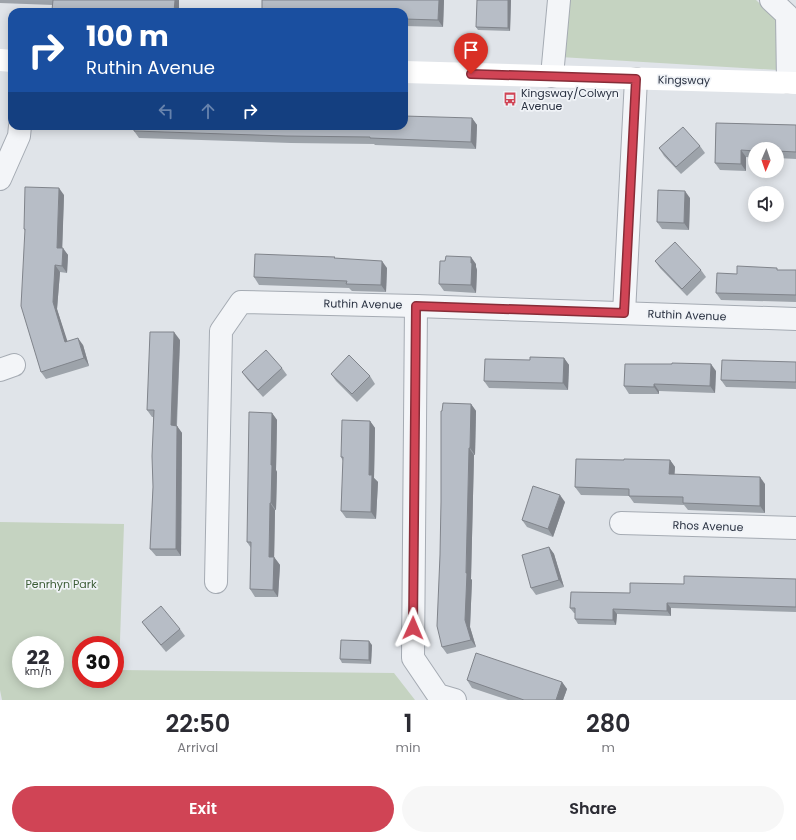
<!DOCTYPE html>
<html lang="en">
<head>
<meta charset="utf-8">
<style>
  :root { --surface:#fff; --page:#f7f7f7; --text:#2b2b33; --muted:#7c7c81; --accent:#d04455 }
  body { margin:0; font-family:Poppins,sans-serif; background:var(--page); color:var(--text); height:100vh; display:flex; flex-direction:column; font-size:15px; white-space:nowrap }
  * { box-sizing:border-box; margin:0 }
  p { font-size:13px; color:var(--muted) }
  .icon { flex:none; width:22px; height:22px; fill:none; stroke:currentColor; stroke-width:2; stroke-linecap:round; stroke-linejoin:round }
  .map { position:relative; height:700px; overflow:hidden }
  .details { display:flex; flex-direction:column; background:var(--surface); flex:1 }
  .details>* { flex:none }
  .hud { position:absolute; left:8px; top:8px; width:400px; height:122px; border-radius:12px; box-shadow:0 2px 10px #0003; background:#1a4fa0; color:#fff; overflow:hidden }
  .needle { width:26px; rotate:182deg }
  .buttons { position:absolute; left:748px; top:142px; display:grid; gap:8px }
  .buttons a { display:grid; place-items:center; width:36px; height:36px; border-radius:50%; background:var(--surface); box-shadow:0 2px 10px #0003; font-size:20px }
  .speed { position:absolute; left:12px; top:636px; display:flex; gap:8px; font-size:20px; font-weight:700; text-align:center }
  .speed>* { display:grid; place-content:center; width:52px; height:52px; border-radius:50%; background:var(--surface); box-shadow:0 2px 10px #0003; line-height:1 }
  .speed small { font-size:10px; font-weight:400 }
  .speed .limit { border:6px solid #d22; background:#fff; color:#111 }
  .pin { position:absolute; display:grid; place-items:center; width:34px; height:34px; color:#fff; margin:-41px -17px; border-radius:50% 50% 50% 0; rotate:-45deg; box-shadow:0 0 4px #0007 }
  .pin .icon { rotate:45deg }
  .me { position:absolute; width:44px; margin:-22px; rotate:1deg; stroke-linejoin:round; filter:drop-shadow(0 0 3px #0008) }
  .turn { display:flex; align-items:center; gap:14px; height:84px; padding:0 12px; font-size:18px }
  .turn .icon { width:52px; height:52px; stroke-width:2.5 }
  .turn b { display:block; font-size:28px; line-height:34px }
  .lanes { display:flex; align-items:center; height:38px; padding:0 12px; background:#0003; justify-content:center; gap:20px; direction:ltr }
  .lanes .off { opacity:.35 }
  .eta { display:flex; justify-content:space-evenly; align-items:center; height:68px; text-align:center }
  .eta b { font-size:24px; font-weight:600; line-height:28px }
  .button { display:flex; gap:8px; margin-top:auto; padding:8px 12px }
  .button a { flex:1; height:46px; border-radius:24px; background:var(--accent); color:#fff; font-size:16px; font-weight:600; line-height:46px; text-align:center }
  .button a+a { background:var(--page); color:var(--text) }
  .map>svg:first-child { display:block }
  .green { fill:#c5d3c1; fill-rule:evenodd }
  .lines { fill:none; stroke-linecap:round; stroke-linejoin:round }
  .street-casing { stroke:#a5abb3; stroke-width:24 }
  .street { stroke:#f3f5f8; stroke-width:22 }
  .secondary { stroke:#fff; stroke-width:22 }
  .wall { fill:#9da3aa }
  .shaded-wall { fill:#80848b }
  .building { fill:#b7bdc6; stroke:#80848b }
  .route-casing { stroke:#872c37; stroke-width:10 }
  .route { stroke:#d04455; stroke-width:7 }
  .labels { text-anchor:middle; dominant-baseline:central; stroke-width:3.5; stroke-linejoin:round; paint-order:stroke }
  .street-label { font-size:11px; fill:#293141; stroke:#f0f3f7 }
  .poi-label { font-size:11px; fill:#293141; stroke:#f0f3f7; text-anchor:start }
  .park-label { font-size:11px; fill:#3c5d36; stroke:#f0f3f7 }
</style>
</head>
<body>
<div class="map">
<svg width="796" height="700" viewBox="0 0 796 700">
  <rect width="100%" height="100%" fill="#e0e4e9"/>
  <g class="green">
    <path d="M567 0H756L777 20 778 70 560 57Z"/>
    <path d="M0 522 124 524 119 670 394 673 415 700H2L0 690ZM21 645H55V679H21ZM81 645H115V679H81Z"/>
  </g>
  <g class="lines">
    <g class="street-casing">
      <g id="street">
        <path d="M771 0 787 15 788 82"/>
        <path d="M552 76 559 0"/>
        <path d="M0 179 19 136 20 126"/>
        <path d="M416 306 413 658 438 695 455 700"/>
        <path d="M624 313 636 79"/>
        <path d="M0 370 14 365"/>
        <path d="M621 523 796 528"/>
        <path d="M216 582 221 331 241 302 416 306 796 319"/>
      </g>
    </g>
    <use href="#street" class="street"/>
    <g class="secondary">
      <path d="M0 60 12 61"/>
      <path d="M404 72 796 83"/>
    </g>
  </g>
  <g class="wall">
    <path d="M0 0H179V12H54L52 10 53 5 0 3Z"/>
    <path d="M262 0H444L443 27 404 26V12Z"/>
    <path d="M511 0 510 31 478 30 476 27Z"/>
    <path d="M472 118 477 125 476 149 375 145 374 144 291 143 139 138 134 131Z"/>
    <path d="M716 123 796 125V159L777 158V149H755V158L746 157V171L720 170 715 163Z"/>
    <path d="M700 146 705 153 681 174 664 156 659 148Z"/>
    <path d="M64 195 62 248 68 255 67 273 60 272 57 309 67 342 83 345 89 366 46 379 41 372 25 231 24 229Z"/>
    <path d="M690 198 689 230 662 229 657 222Z"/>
    <path d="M336 258 387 268 386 292 352 291 349 288 259 285 254 277Z"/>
    <path d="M655 261 701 270 706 277 687 296 660 268Z"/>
    <path d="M476 264V267L477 270 476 293 444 291 439 284Z"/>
    <path d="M796 270V302L721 300 716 293 737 274Z"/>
    <path d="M180 340 177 426 182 433 181 556H156L150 549 153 487V417H152L147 410Z"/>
    <path d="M564 358 569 365 568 390 489 388 484 381 530 360Z"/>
    <path d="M796 362V389L726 387 721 380Z"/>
    <path d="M282 368 287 375 263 397 247 379 242 372Z"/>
    <path d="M716 371 715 393 659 391V394H629L624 386Z"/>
    <path d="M331 374 370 376 375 384 357 402 336 381Z"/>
    <path d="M471 404 476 411 475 455H474L471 579 472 580 470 627 476 647 447 654 442 647Z"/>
    <path d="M272 413 277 420 276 470 277 472 276 510H275L274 557 280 565 278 597H255L250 589 251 548 247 542Z"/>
    <path d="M370 421 375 428 374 478 378 482 376 519 346 518 341 511 343 461 341 457Z"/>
    <path d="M624 460H670L675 467 674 475 765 484V513L688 510 684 505 634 503 629 496 581 495 575 487Z"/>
    <path d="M565 502 553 537 527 527 522 520Z"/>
    <path d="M549 547 554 554 564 587 536 595 531 588Z"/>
    <path d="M796 579V612L671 608V616L617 614 616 625 578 624 575 619V613H574L570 608 630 593 684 584Z"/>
    <path d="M142 622 180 629 185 636 166 652 147 629Z"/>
    <path d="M372 645 371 664 342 663 340 659Z"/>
    <path d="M467 680 562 682 567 689 563 700H508L472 688Z"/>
  </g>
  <g class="shaded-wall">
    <path d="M175 0H179V12H174Z"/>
    <path d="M439 0H444L443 27 438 20Z"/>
    <path d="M508 0H511L510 31 508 28Z"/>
    <path d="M472 118 477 125 476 149 471 142Z"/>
    <path d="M741 150 746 157V171L741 164Z"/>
    <path d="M59 188 64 195 62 255 57 248Z"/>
    <path d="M685 191 690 198 689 230 684 223Z"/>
    <path d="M63 248 68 255 67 273 62 266Z"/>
    <path d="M471 257 476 264V267L477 270 476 293 471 285Z"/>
    <path d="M382 261 387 268 386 292 381 285Z"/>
    <path d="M55 265 60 272 57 309 70 349 65 342 53 302Z"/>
    <path d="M174 332 180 340 176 433 171 425Z"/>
    <path d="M78 338 83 345 89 366 84 358Z"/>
    <path d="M564 358 569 365 568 390 563 383Z"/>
    <path d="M711 364 716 371 715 393 710 386Z"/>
    <path d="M654 384 659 391V394L654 387Z"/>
    <path d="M471 404 476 411 475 455 470 448Z"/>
    <path d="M272 413 277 420 276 470 277 472 276 510 271 503V465Z"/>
    <path d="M370 421 375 428 374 478 378 482 376 519 371 512 369 475Z"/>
    <path d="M177 426 182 433 181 556 176 549Z"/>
    <path d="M469 448 474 455 471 579 472 580 470 627 476 647 471 640 465 620Z"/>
    <path d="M670 460 675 467 674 482 669 474Z"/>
    <path d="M760 477 765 484V513L760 506Z"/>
    <path d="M560 495 565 502 553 537 548 529Z"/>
    <path d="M270 503 275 510 274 564V557L280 565 278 597 273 590 269 557Z"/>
    <path d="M549 547 554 554 564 587 559 580Z"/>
    <path d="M667 603 671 608V616L667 611Z"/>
    <path d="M613 609 617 614 616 625 613 620Z"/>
    <path d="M369 641 372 645 371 664 369 660Z"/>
    <path d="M562 682 567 689 563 700H556Z"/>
  </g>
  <g class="building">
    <path d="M53 0H175L174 12H135L115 11V12H107L52 10Z"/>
    <path d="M262 0H439L438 20 404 19V12H262Z"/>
    <path d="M477 0H508V28L476 27Z"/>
    <path d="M404 116 472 118 471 142 370 138V137L286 136 134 131V126H404Z"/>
    <path d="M716 123 796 125V152L777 151V149H755V151L741 150V164L715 163Z"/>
    <path d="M683 127 700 146 676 167 659 148Z"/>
    <path d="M25 187 59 188 57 248H63L62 266 55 265 53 302 65 342 78 338 84 358 41 372 21 306 25 229H24Z"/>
    <path d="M658 190 685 191 684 223 657 222Z"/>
    <path d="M675 242 701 270 682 289 655 261Z"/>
    <path d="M255 254 335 257 334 258 382 261 381 285 346 284 347 281 254 277Z"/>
    <path d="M446 256 471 257V263H472L471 285 439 284 440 261H445Z"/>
    <path d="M737 266 777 268V270H796V295L716 293 717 273 737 274Z"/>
    <path d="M150 332H174L171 425 177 426 176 549H150L153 487 152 456 154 410H147Z"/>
    <path d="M266 350 282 368 258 390 242 372Z"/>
    <path d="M349 355 370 376 352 394 331 374Z"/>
    <path d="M530 357 564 358 563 383 484 381 485 359 530 360Z"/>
    <path d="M722 360 796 362V382L721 380Z"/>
    <path d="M672 363 711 364 710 386 654 384V387L624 386 625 364H672Z"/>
    <path d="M443 403 471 404 470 448H469L466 573H467L465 620 471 640 442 647 437 626 440 555 441 502V411H442Z"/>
    <path d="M249 412 272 413 271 465H272L271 503H270L269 557H274L273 590 250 589 251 542H247Z"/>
    <path d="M342 420 370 421 369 475H372L371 512 341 511 343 457H341Z"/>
    <path d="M576 459 624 460V459L670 460 669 474 760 477V506L683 503V497L629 496V489L575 487Z"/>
    <path d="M533 486 560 495 548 529 522 520Z"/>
    <path d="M549 547 559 580 531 588 522 555Z"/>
    <path d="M684 576 796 579V607L667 603V611L613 609V620L575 619V608H570L571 592 630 593V583L684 584Z"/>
    <path d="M161 606 180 629 161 645 142 622Z"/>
    <path d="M341 640 369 641V660L340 659Z"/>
    <path d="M476 653 562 682 556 700H524L467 680Z"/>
  </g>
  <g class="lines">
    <g class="route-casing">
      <path id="route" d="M413 628 416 306 624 313 636 79 471 74"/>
    </g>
    <use href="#route" class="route"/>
  </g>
  <defs>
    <g id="bus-bare" transform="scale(1.08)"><path d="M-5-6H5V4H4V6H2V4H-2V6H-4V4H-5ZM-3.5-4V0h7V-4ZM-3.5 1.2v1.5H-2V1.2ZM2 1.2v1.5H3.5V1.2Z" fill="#d04455" stroke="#f0f3f7" stroke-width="2.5" paint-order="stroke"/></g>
  </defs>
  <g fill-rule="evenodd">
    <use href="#bus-bare" x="510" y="99"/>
  </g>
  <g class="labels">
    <g class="street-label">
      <text transform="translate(684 80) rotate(1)">Kingsway</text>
      <text transform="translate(363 304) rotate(1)">Ruthin Avenue</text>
      <text transform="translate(687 315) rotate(2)">Ruthin Avenue</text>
      <text transform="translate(708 526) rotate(2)">Rhos Avenue</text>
    </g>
    <g class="poi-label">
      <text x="521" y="93">Kingsway/Colwyn<tspan x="521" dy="13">Avenue</tspan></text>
    </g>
    <g class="park-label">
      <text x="61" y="584">Penrhyn Park</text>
    </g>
  </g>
</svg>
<div class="buttons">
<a><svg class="needle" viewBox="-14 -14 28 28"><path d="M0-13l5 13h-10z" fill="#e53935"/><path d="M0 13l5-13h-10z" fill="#7c7c81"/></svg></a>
<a><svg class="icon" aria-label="sound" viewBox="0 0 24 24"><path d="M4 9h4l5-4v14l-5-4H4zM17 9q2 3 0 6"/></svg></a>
</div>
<div class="speed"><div>22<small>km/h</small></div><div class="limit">30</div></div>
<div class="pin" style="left:471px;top:74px;background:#d93025"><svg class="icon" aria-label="arrive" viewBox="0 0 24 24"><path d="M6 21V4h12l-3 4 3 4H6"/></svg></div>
<svg class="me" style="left:413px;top:628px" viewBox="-20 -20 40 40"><path d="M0-17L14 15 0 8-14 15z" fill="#d04455" stroke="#fff" stroke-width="4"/></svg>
<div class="hud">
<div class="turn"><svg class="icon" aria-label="right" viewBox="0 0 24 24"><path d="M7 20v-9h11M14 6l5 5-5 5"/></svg><div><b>100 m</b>Ruthin Avenue</div></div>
<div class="lanes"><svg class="icon off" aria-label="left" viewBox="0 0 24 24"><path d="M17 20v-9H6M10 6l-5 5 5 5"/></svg><svg class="icon off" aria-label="ahead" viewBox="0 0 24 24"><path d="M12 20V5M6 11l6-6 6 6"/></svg><svg class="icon" aria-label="right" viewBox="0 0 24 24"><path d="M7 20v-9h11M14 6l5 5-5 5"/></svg></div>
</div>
</div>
<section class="details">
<div class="eta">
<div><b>22:50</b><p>Arrival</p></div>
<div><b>1</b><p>min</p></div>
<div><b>280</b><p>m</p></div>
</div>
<div class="button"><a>Exit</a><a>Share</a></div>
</section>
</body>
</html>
